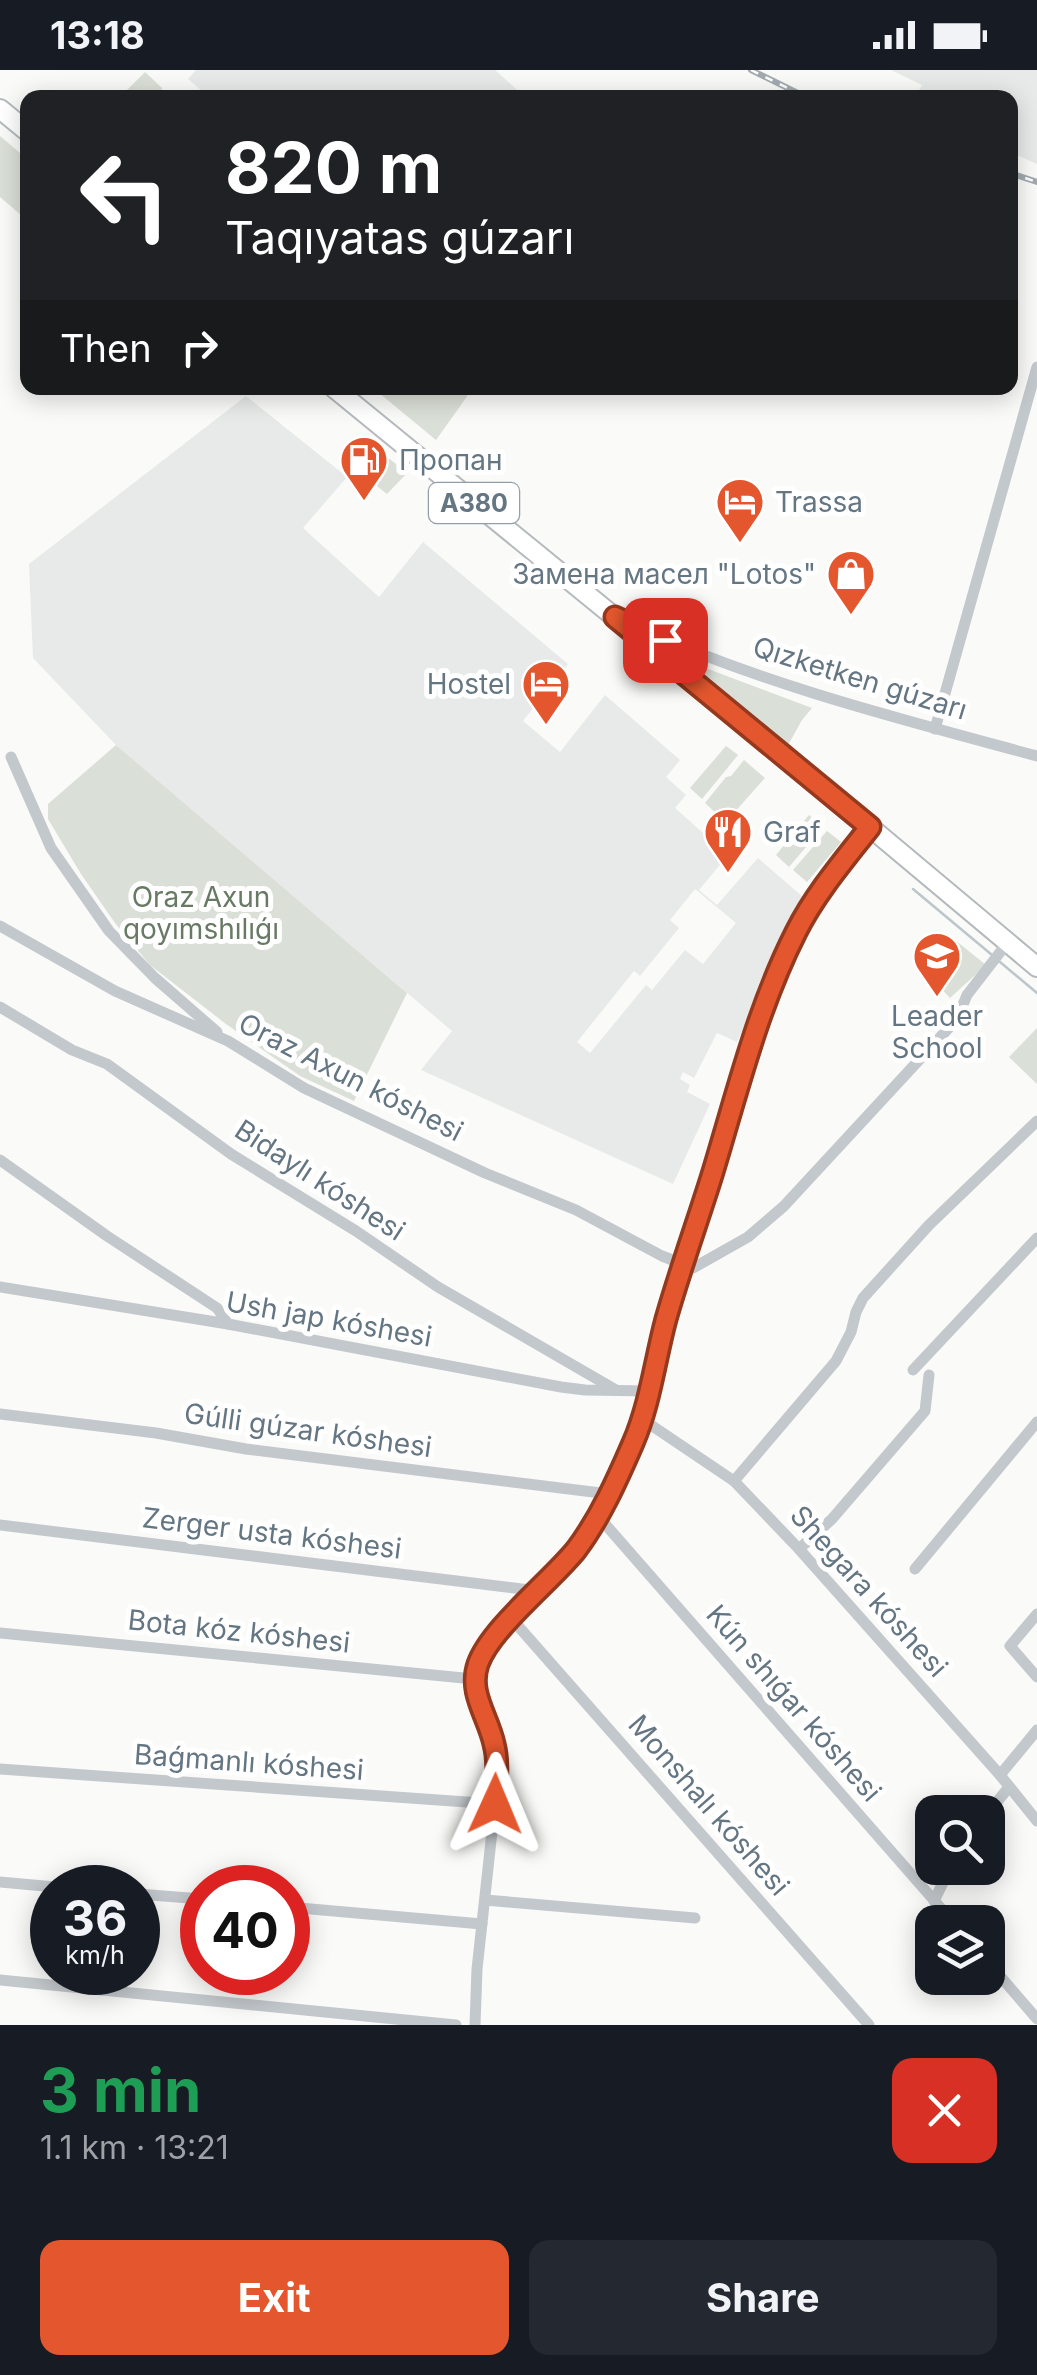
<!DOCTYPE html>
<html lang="en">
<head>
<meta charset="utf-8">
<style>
  :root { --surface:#171b24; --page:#242831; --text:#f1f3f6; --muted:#9ea1a6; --accent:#e4572e }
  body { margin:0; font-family:Inter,sans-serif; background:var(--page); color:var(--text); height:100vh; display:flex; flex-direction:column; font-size:38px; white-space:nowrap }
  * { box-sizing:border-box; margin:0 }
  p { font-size:32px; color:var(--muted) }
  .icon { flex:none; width:55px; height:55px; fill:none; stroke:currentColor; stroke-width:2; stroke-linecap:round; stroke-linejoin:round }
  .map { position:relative; height:1955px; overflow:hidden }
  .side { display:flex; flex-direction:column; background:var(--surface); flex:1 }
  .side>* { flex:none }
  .top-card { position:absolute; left:20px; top:20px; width:998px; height:305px; border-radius:20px; box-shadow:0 5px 25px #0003; background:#202124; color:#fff; overflow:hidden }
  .buttons { position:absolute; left:915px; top:1725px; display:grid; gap:20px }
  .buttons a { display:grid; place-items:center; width:90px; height:90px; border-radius:20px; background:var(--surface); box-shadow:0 5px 25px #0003; font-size:50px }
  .speed { position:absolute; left:30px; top:1795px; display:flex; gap:20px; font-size:50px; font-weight:700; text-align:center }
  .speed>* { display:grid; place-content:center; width:130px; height:130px; border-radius:50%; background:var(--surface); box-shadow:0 5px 25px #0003; line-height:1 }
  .speed small { font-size:25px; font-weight:400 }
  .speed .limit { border:15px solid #d22; background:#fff; color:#111 }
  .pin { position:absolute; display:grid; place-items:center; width:85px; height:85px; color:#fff; margin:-42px; border-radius:20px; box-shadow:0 5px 15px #0006 }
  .me { position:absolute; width:110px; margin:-55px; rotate:1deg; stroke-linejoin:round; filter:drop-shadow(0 0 8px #0008) }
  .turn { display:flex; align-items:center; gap:35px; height:210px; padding:0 40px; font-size:45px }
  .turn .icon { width:130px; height:130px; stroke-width:2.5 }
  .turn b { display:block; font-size:70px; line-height:85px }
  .then { display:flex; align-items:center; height:95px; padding:0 40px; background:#0003; gap:20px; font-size:38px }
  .round { display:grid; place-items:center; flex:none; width:105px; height:105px; border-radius:20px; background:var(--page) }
  .head { display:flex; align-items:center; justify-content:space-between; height:170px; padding:0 40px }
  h1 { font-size:60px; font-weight:700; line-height:75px; color:#1e9e55 }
  .button { display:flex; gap:20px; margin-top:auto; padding:20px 40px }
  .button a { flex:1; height:115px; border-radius:20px; background:var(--accent); color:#fff; font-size:40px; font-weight:700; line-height:115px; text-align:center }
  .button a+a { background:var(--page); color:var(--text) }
  .status { display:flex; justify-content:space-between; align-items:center; height:70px; padding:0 50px; background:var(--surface); direction:ltr }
  .status svg { height:28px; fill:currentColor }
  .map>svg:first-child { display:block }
  .built { fill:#e8e9e9; fill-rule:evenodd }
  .green { fill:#dadfd7 }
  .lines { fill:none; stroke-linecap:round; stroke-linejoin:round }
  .stream { stroke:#bbc7cb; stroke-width:2.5 }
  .highway-casing { stroke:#b4b9bd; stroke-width:22 }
  .minor { stroke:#c3c8cc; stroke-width:11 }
  .highway { stroke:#fff; stroke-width:18 }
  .rail-casing { stroke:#a2aab0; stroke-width:6 }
  .rail { stroke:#fff; stroke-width:2.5; stroke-dasharray:8; stroke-linecap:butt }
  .route-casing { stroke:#94391e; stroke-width:25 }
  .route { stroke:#e4572e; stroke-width:18 }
  .labels { text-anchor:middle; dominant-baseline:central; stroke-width:10; stroke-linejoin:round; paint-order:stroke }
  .shield { fill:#fff; stroke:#939fa8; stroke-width:2.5 }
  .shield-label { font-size:25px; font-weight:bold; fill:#657683 }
  .poi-label { font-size:28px; fill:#657683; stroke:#fff; text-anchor:start }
  .street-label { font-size:28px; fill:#657683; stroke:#fff }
  .park-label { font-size:28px; fill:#687a64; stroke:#fff }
</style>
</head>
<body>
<div class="status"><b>13:18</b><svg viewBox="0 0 49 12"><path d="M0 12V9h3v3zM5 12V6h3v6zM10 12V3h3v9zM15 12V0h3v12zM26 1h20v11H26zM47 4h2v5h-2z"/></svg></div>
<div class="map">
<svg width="1037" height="1955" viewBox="0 0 1037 1955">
  <rect width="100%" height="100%" fill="#fafaf8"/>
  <g class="built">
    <path d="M196 0H495L525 27H209L188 9Z"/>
    <path d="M891 0H1037V94L1010 82V28L915 27 922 15Z"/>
    <path d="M246 326 347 407 303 458 379 527 423 472 568 594 523 651 560 682 605 625 680 690 666 707 686 725 675 738 728 785 699 820 717 835 758 788 803 827 737 972 717 963 694 1008 683 1002 680 1009 690 1015 687 1022 710 1034 673 1114 421 1000 452 961 116 675 33 588 29 494ZM695 819 736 853 703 894 685 880 652 920 646 915 590 983 577 972 634 901 640 906 679 858 670 850Z"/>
  </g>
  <g class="green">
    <path d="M145 2 162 18 160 27H120Z"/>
    <path d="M0 66 27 89V150L0 127Z"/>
    <path d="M373 318H473L436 370Z"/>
    <path d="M381 382 407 403 387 424 368 409Z"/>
    <path d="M676 587 812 638 802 650 787 677Z"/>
    <path d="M116 675 407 923 354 1031 300 1006 226 954 150 895 115 853 81 804 48 749V734Z"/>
    <path d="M726 676 738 685 702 729 690 718Z"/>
    <path d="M744 690 765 708 732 745 729 755 705 733 726 707 731 706Z"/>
    <path d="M809 745 823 757 789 797 776 785Z"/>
    <path d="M827 761 841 772 807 812 793 800Z"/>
    <path d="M955 870 986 895 950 928 920 896 943 876Z"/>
    <path d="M1037 958V1014L1009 987Z"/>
  </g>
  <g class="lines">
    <g class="stream">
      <path d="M913 819 992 885"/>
      <path d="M1000 892 1037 923"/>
    </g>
    <g class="highway-casing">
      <g id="highway">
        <path d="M0 39 28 62"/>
        <path d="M334 318 803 701 1037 897"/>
      </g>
    </g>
    <g class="minor">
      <path d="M632 555C761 614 900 649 1037 686"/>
      <path d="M935 659 1037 297"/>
      <path d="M11 687 51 778 109 861 155 908 217 962"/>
      <path d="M0 856 115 921 228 971 304 1018 485 1103 576 1140 662 1186 693 1198 748 1167 784 1136 957 949 967 925 1008 872"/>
      <path d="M0 937 72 980 107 994 231 1084 356 1161 438 1217 616 1320"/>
      <path d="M0 1090 107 1166 217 1238 228 1254"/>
      <path d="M0 1217 228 1254 561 1317 585 1320 649 1321"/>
      <path d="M913 1300 1037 1168"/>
      <path d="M0 1344 156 1363 246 1379 609 1424"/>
      <path d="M642 1349 734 1411 799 1479 1000 1705 1037 1751"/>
      <path d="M734 1411 836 1291 851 1262 856 1242 863 1228 929 1155 1037 1051"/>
      <path d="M598 1446 953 1852"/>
      <path d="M0 1455 538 1521"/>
      <path d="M799 1479 832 1449 925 1341 929 1305"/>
      <path d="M915 1499 1037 1352"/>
      <path d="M1037 1544 1010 1576 1037 1607"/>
      <path d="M511 1548 869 1955"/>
      <path d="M0 1563 474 1609"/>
      <path d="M0 1699 495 1734"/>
      <path d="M1000 1705 1037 1660"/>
      <path d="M988 1743 1009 1717"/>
      <path d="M0 1812 66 1818"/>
      <path d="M138 1824 202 1829"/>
      <path d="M485 1830 695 1848"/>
      <path d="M934 1831 950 1798"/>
      <path d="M288 1837 482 1854"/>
      <path d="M988 1892 1037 1949"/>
      <path d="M0 1910 456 1955"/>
      <path d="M475 1955 477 1899 495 1734 497 1692 494 1674 478 1629 474 1609 479 1590 511 1548 574 1482 598 1446 617 1409 642 1349 674 1222 712 1104 745 989 768 930 796 861 809 839 870 757"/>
    </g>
    <use href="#highway" class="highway"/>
    <g class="rail-casing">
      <g id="rail">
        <path d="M751 0 808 28"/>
        <path d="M1010 103 1037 112"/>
      </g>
    </g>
    <use href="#rail" class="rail"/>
  </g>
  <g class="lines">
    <g class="route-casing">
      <path id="route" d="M495 1734C496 1714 499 1693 494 1674 488 1646 468 1623 478 1594 491 1558 550 1512 576 1480 600 1448 617 1410 633 1373 650 1334 655 1290 666 1249 680 1200 697 1153 712 1105 737 1023 757 939 796 862 815 824 844 790 870 757L615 547 665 570"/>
    </g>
    <use href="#route" class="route"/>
  </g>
  <defs>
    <g id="fuel-pin" transform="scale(2.5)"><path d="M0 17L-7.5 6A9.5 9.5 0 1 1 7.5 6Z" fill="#e4572e" stroke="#fff"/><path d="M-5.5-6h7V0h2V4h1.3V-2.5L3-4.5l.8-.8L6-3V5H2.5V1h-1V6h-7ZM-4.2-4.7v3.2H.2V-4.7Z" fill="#fff"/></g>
    <g id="hotel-pin" transform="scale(2.5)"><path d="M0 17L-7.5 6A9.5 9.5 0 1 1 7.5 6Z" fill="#e4572e" stroke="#fff"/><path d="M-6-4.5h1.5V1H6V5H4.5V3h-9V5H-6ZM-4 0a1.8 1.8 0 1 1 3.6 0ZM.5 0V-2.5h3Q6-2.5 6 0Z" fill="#fff"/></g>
    <g id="shop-pin" transform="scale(2.5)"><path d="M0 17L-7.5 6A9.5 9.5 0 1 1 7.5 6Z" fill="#e4572e" stroke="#fff"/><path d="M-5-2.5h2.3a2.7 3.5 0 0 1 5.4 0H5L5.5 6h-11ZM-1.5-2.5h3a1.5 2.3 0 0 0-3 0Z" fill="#fff"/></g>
    <g id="restaurant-pin" transform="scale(2.5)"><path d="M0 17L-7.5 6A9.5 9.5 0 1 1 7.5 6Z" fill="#e4572e" stroke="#fff"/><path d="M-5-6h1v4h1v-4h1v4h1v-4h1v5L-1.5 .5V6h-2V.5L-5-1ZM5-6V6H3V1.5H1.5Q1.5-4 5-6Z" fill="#fff"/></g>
    <g id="school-pin" transform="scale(2.5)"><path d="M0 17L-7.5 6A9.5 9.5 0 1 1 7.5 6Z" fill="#e4572e" stroke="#fff"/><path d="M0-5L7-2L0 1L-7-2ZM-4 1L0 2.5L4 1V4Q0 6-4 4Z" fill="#fff"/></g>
  </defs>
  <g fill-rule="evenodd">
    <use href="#fuel-pin" x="364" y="390"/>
    <use href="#hotel-pin" x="740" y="432"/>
    <use href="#shop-pin" x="851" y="504"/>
    <use href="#hotel-pin" x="546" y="614"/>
    <use href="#restaurant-pin" x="728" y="762"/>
    <use href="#school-pin" x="937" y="886"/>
  </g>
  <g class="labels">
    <rect class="shield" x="429" y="413" width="90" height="40" rx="8"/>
    <g class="shield-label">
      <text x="474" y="433">A380</text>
    </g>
    <g class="poi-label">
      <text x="399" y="390">Пропан</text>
      <text x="775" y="432">Trassa</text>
      <text x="816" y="504" text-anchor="end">Замена масел "Lotos"</text>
      <text x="511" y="614" text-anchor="end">Hostel</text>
      <text x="763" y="762">Graf</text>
      <text x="937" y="946" text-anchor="middle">Leader<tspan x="937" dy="32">School</tspan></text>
    </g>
    <g class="street-label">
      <text transform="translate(860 608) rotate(17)">Qızketken gúzarı</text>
      <text transform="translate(351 1007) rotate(27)">Oraz Axun kóshesi</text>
      <text transform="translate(320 1110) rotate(33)">Bidaylı kóshesi</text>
      <text transform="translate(329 1249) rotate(10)">Ush jap kóshesi</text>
      <text transform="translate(308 1360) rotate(8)">Gúlli gúzar kóshesi</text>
      <text transform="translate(272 1463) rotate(7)">Zerger usta kóshesi</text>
      <text transform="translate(869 1521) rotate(48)">Shegara kóshesi</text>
      <text transform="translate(239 1561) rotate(6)">Bota kóz kóshesi</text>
      <text transform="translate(794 1633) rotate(49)">Kún shıǵar kóshesi</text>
      <text transform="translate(249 1692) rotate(4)">Baǵmanlı kóshesi</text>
      <text transform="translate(709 1735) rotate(49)">Monshalı kóshesi</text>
    </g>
    <g class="park-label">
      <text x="201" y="827">Oraz Axun<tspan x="201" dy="32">qoyımshılıǵı</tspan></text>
    </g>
  </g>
</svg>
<div class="buttons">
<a><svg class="icon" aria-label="search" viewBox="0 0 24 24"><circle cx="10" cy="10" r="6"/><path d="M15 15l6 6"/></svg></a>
<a><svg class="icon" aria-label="layers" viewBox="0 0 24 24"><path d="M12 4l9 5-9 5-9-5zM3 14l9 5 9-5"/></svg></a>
</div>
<div class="speed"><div>36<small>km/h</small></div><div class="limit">40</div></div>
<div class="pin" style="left:665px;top:570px;background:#d93025"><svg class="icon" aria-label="arrive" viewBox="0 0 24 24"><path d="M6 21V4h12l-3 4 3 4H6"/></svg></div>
<svg class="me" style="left:495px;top:1734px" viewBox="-20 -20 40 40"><path d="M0-17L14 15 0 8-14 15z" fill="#e4572e" stroke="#fff" stroke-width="4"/></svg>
<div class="top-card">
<div class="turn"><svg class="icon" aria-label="left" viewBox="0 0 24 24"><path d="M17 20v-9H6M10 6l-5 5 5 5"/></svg><div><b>820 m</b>Taqıyatas gúzarı</div></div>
<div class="then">Then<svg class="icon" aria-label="right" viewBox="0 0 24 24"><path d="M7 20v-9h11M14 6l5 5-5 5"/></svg></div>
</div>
</div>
<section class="side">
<div class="head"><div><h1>3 min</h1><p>1.1 km · 13:21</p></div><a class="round" style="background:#d93025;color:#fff"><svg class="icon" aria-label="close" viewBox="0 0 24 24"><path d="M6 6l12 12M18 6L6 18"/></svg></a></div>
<div class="button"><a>Exit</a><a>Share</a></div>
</section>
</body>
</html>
